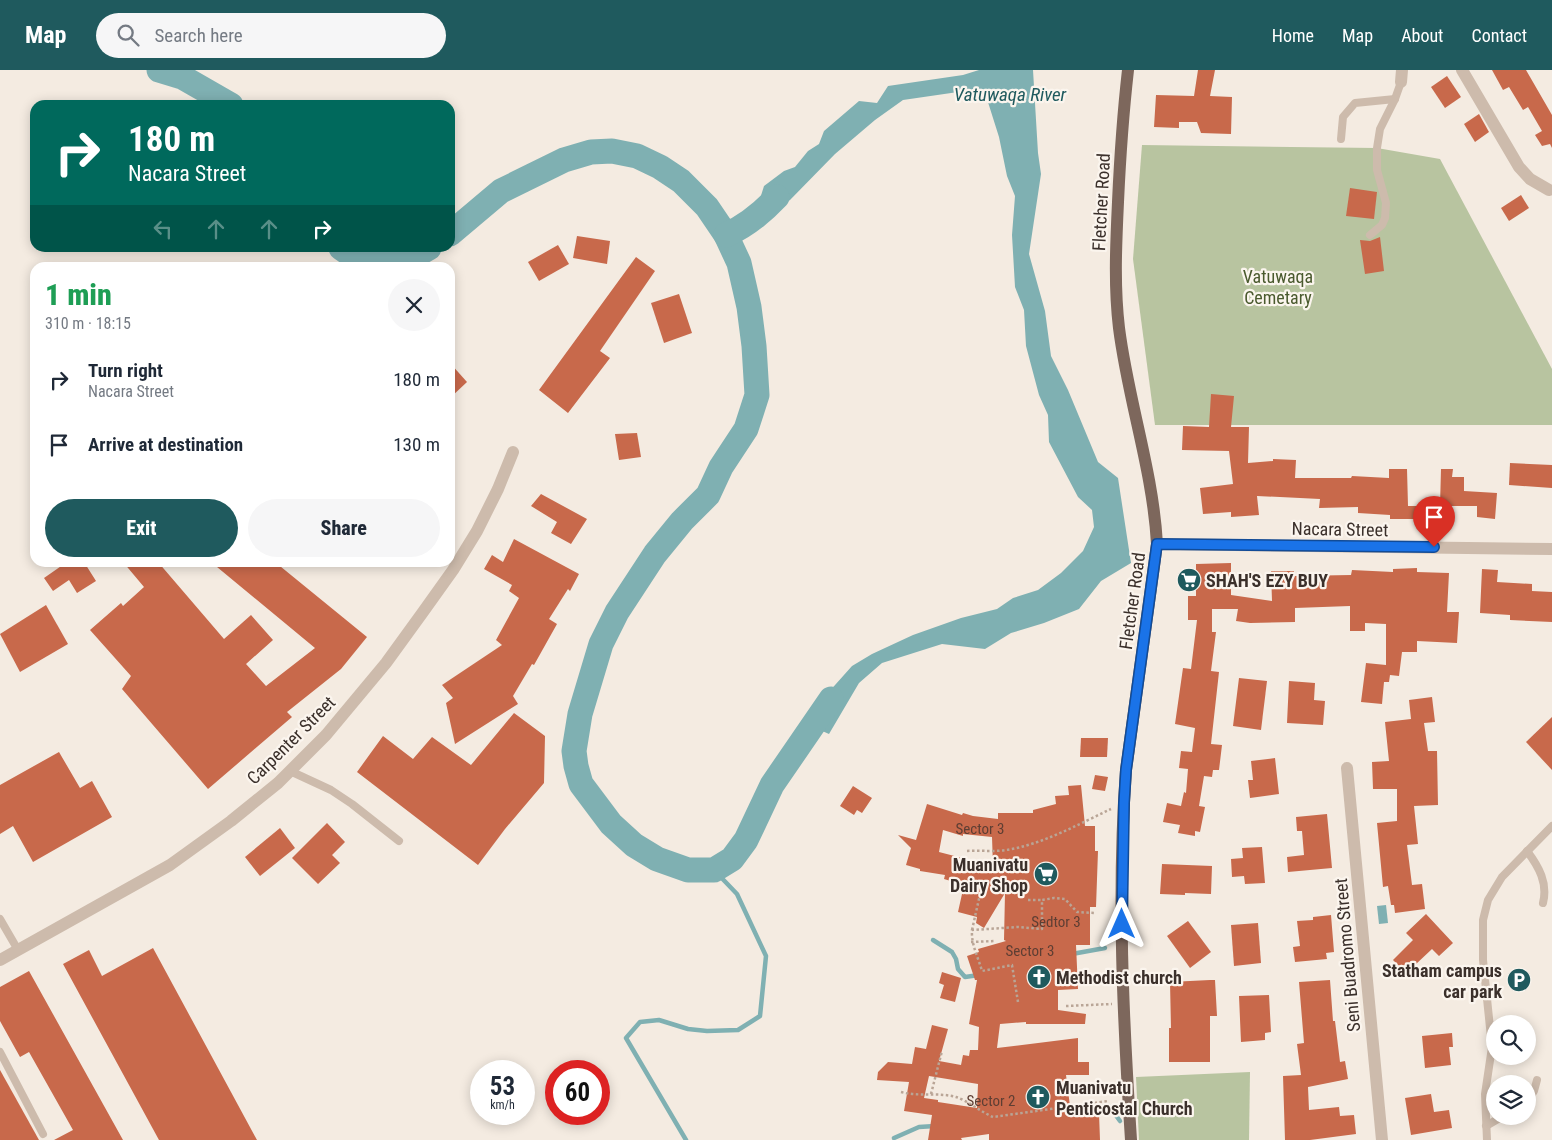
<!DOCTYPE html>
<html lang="en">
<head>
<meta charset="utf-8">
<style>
  :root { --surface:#fff; --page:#f6f6f7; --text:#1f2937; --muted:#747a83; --accent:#1f5a5e }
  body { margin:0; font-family:"Roboto Condensed",sans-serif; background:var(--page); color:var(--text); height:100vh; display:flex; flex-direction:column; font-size:19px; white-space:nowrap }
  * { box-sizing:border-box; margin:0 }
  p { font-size:16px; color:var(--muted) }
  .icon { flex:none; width:28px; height:28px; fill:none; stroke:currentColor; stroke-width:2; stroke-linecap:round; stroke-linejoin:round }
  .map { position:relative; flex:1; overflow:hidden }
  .sheet { position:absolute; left:30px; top:192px; width:425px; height:305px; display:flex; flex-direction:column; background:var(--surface); border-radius:15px; box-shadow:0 2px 12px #0003 }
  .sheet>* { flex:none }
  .guide { position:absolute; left:30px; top:30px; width:425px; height:152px; border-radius:15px; box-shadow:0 2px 12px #0003; background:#00695c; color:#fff; overflow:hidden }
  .tools { position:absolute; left:1486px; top:945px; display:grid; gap:10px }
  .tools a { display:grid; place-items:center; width:50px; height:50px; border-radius:50%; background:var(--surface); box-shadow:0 2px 12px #0003; font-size:25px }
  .speed { position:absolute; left:470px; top:990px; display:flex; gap:10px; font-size:25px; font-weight:700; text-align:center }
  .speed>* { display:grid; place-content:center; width:65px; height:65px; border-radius:50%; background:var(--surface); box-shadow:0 2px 12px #0003; line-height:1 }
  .speed small { font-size:12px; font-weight:400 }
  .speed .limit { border:8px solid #d22; background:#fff; color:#111 }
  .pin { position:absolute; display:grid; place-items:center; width:42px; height:42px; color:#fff; margin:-51px -21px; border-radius:50% 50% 50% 0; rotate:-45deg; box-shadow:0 0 5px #0007 }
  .pin .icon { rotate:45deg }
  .me { position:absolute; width:55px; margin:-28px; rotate:0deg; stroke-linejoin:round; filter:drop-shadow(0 0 4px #0008) }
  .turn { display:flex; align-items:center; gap:18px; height:105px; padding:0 15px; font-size:22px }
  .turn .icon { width:65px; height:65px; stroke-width:2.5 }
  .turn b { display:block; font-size:35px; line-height:42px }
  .lanes { display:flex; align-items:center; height:48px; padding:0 15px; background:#0003; justify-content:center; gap:25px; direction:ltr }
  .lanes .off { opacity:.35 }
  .round { display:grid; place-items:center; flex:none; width:52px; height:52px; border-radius:26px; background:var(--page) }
  .headline { display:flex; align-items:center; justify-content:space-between; height:85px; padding:0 15px }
  h1 { font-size:30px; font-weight:800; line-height:38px; color:#1e9e55 }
  .primary-button { display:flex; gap:10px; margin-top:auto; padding:10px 15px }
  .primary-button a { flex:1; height:58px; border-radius:30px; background:var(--accent); color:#fff; font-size:20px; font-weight:800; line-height:58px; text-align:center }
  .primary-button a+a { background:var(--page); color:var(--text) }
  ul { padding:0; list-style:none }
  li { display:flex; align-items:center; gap:15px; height:65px; padding:0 15px }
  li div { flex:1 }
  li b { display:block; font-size:19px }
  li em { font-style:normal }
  header { display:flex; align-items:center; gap:30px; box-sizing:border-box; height:70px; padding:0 25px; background:var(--accent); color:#fff }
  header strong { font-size:24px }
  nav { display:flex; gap:28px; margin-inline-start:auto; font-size:18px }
  .search { width:350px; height:45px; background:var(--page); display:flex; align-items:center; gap:12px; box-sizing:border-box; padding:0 18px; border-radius:28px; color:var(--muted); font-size:19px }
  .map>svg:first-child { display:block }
  .green { fill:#b8c4a0 }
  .water { fill:#7fb0b2 }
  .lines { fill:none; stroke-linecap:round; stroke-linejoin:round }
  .stream { stroke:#7fb0b2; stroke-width:4.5 }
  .river { stroke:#7fb0b2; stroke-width:25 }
  .building { fill:#c8694b; fill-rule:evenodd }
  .path { stroke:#b9a596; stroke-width:2.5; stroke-dasharray:2.5 2.5; stroke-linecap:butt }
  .service { stroke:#cdbbac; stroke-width:8 }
  .minor { stroke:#cdbbac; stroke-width:12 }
  .primary { stroke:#7d675c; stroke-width:12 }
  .route-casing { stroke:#114b97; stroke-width:12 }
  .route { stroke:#1a73e8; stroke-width:9 }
  .labels { text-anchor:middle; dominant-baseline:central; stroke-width:4.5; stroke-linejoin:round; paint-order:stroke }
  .number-label { font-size:15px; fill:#5e3e33 }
  .street-label { font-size:18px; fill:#3b302b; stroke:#fbf5ee }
  .park-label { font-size:18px; fill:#4a5a2e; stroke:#fbf5ee }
  .poi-label { font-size:18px; font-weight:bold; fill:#3b302b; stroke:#fbf5ee; text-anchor:start }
  .water-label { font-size:19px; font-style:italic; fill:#1f5a5e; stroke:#fbf5ee }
</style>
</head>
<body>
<header>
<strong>Map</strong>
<div class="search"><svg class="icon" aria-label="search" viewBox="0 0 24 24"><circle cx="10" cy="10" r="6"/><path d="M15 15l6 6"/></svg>Search here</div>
<nav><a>Home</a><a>Map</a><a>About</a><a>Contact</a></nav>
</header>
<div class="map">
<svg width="1552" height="1070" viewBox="0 0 1552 1070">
  <rect width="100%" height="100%" fill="#f4ebe1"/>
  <g class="green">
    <path d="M1142 75 1377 78 1440 89 1552 299V355H1155L1133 189Z"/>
    <path d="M1250 1002 1249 1070H1139L1136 1007Z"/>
  </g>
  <g class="water">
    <path d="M979 0H1033L1038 83 1041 104 1029 184 1045 241 1051 286 1068 320 1098 392 1118 408 1131 493 1101 511 1079 539 1044 553 1011 563 985 579 942 574 882 593 859 613 829 664 802 652 852 596 872 584 913 565 961 548 997 539 1013 528 1038 520 1061 503 1083 481 1094 457 1092 440 1078 427 1049 372 1048 345 1039 325 1026 276 1024 240 1015 217 1012 165 1015 126 1007 106 999 67 987 29 958 22 903 30 875 50 835 84 790 130 758 154 746 143 759 132 764 116 784 101 795 97 808 81 819 74 824 61 859 31 877 33 888 16 963 5Z"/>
    <path d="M1386 835 1388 853 1379 854 1377 836Z"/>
  </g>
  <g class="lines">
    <g class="stream">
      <path d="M933 870 952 882 956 889 958 899 965 907 979 905"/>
      <path d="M1072 884 1105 878"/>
      <path d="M1065 1041 1109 1036 1120 1051"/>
      <path d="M894 1068 919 1057 935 1056"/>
      <path d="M686 1070 626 968 640 952 659 950 688 959 707 961 738 960 760 946 766 886 737 824 714 800"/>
    </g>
    <g class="river">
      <path d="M159 0 182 7 231 35"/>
      <path d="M450 164 501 121 564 90 591 82 612 81 637 86 660 97 681 111 707 137 726 165 739 193 749 237 754 276 757 325 746 359 721 397 708 425 682 451 655 484 617 542 601 574 580 644 574 681 576 696 581 714 611 754 634 775 657 789 688 800H714L732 789 746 770 772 715 831 629"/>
      <path d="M726 165C746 156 762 143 777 127"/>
      <path d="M341 178 354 187 387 193 422 182 429 178"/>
    </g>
  </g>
  <g class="building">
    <path d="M1198 0H1215L1210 26 1232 27 1231 64 1201 63 1197 52H1179V58L1154 57 1156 25 1194 26Z"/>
    <path d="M1492 0H1526L1552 45V78L1550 74 1542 76 1535 65 1542 61 1528 37 1523 40 1509 17 1503 20Z"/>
    <path d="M1447 6 1461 27 1445 38 1431 17Z"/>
    <path d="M1479 44 1489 62 1475 72 1464 54Z"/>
    <path d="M1350 118 1377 122 1374 149 1346 146Z"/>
    <path d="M1521 125 1529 138 1509 151 1501 138Z"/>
    <path d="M577 166 610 171 607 194 573 188Z"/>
    <path d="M1380 167 1384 201 1365 204 1360 170 1370 171Z"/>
    <path d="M558 175 569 194 539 211 528 192Z"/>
    <path d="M636 187 655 201 600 281 610 288 568 343 539 320Z"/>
    <path d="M679 224 692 263 664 273 651 233Z"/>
    <path d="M450 293 467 312 450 328Z"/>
    <path d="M1211 324 1234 326 1231 357H1249L1248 393 1273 391V389L1296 390 1295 408H1351L1352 406 1389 408V399H1407L1408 436H1423V449H1390V445L1358 443V437L1319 438 1320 429 1257 426 1259 445 1231 447V442L1203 444 1200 418 1233 414 1229 381 1182 380 1183 356 1209 357Z"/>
    <path d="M637 363 641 387 619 390 615 364Z"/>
    <path d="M1510 393 1552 395V418L1509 415Z"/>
    <path d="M1441 399H1453L1452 407H1464V421L1497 423 1495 449 1477 447V436H1440Z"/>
    <path d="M541 424 587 449 571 474 551 463 557 452 531 436Z"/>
    <path d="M514 469 579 504 570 521 568 519 549 549 557 554 534 595 532 594 513 626 518 634 455 674 446 633 453 628 442 615 502 575 496 570 519 528 509 521 512 515 484 499 492 485 503 492Z"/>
    <path d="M67 492H84L96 511 77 523 69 510 53 521 44 508Z"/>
    <path d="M123 492H158L224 569 251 545 273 570 246 594 266 616 315 578 211 492H275L367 567 341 599 287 642 292 647 208 719 122 619 131 606 90 560 121 533 123 536 144 517Z"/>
    <path d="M1231 493V525L1272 531 1271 501H1294V506L1351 505 1352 500 1393 502V499L1417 498V502L1449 503 1447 542H1459L1457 573 1417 571V582H1402L1399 606 1390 605 1389 612H1384L1382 634 1361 632 1366 593 1386 595V554L1365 553V561H1350V536L1295 538V552L1250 553 1236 551 1238 539H1212V562H1216L1211 601 1219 602 1211 674 1222 675 1219 700H1213L1212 707 1204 706 1199 736 1205 737 1200 762 1195 761V766L1178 763 1180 755 1163 752 1167 733 1181 736 1184 722 1186 723 1188 699 1179 698 1181 681 1192 682 1195 658 1175 654 1183 598 1191 599 1197 550H1188V526H1196V494Z"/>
    <path d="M1482 499 1498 500 1497 512 1532 514V521L1552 522V552L1510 550V545L1480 543Z"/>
    <path d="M46 535 68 574 20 602 0 564Z"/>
    <path d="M1239 608 1267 611 1261 660 1233 656Z"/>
    <path d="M1289 611 1315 613 1314 630 1325 631 1323 655 1287 653Z"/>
    <path d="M1432 627 1435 652 1424 653 1428 681H1437L1438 735 1414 736 1418 774 1407 775 1412 815 1422 814 1425 839 1395 843 1394 835H1391L1388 816 1383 817 1377 753 1397 751V719H1373L1372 692 1389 691 1385 652 1411 649 1409 630Z"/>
    <path d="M514 643 545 666 544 713 505 759 478 795 357 702 383 666 413 689 432 667 471 695Z"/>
    <path d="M1552 647V700L1526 672Z"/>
    <path d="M1081 668H1108L1107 687H1080Z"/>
    <path d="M59 682 80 718 92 711 112 747 33 792 13 756 0 764V715Z"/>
    <path d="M1275 688 1279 724 1250 728 1248 710H1253L1251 691Z"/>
    <path d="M1095 705 1108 707 1105 721 1092 719Z"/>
    <path d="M1081 715 1085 756H1095V781H1098L1096 837H1090V875H1076L1078 919 1058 920V940L1086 944 1085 954H1026V952L1000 954 997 978 1078 968V992H1089V1005H1066L1071 1044 1099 1043 1100 1070H989V1064L961 1068 962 1070H928L932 1045 904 1041 909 1012 877 1010 878 1002 888 992 912 994 915 977 926 979 932 955 948 959 939 991 961 995 963 985 969 986 970 980H978L979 957 969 954 977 910H975L967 886 979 882 978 879 1006 871 1004 870 1005 823 984 858 976 853 977 847 958 842 964 815 944 809 945 805 920 801V799L906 795 911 778 898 765 916 770 927 734 962 745 963 743 973 746 998 749V743H1033V740L1056 734 1055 726 1069 725 1068 716ZM943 760 963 766V764L992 767 993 796 939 782ZM929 1006 978 1014 977 1038 938 1032V1030L924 1028Z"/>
    <path d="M853 716 872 728 862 743 857 740 854 745 840 736Z"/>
    <path d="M1327 744 1332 798 1288 802 1287 787 1304 785 1302 761H1297L1296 747Z"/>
    <path d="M327 753 345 772 332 785 340 793 318 814 292 788Z"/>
    <path d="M280 758 295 778 260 806 245 787Z"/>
    <path d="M1262 777 1265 813 1245 814 1244 806 1232 807 1231 789 1243 788 1242 778Z"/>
    <path d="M1162 794 1212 796 1211 824 1185 823V825L1160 824Z"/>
    <path d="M1426 844 1453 873 1439 886 1432 879 1415 895 1419 899 1411 908 1393 890 1413 870 1406 863Z"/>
    <path d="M1331 845 1334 882 1326 883 1327 889 1295 892 1293 877 1300 876 1297 851 1313 850V847Z"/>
    <path d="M1188 851 1211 882 1190 898 1167 866Z"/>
    <path d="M1258 853 1261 893 1234 896 1231 855Z"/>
    <path d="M153 878 257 1070H159L63 894 89 880 102 906Z"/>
    <path d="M29 901 123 1070H54L73 1060 29 982 20 987 0 951V917Z"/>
    <path d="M942 902 961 908 955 932 940 928 944 915 939 913Z"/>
    <path d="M1210 910H1215L1217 946H1210V992H1169V958H1171L1170 912Z"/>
    <path d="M1330 910 1333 951H1335L1340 992 1345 991 1348 1009 1308 1017 1309 1040 1339 1037 1340 1046 1354 1045 1356 1064 1310 1070H1285L1283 1006 1301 1005 1297 974 1304 973 1299 912Z"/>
    <path d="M1269 925 1271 962 1265 963V970L1241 972 1239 926Z"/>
    <path d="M1452 963 1453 977H1449L1451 995 1425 998 1422 966Z"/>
    <path d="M0 1000 39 1070H0Z"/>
    <path d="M1431 1024 1434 1042 1449 1040 1452 1058 1411 1065 1405 1028Z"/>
  </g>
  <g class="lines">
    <g class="path">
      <path d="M967 781C980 780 993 782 1006 780 1041 775 1079 754 1111 739"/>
      <path d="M1028 830H1042"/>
      <path d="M972 860 983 811"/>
      <path d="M971 872 995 871"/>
      <path d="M1018 932 1012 895 982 901C978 887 971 874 972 860L1018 857 1042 859V830L1054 828 1065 829 1077 842 1095 843"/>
      <path d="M1066 936 1112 934"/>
      <path d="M901 1022C919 1027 938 1022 956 1027 968 1031 981 1042 993 1047L1108 1031"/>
      <path d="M931 1024 942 981"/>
    </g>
    <g class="service">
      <path d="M1341 69 1343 47 1355 33 1395 29"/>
      <path d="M1370 165 1382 155 1385 148 1386 133 1377 100V78L1380 59 1395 29 1401 12"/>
      <path d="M290 701 331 720 352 734 399 771"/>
      <path d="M1527 781C1539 797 1548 813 1543 833"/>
      <path d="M0 849 18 880"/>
      <path d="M0 982 43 1064"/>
      <path d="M1528 1030 1534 1021 1537 1010"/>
      <path d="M1486 1056 1503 1046"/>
      <path d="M1487 1070 1485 1024 1492 977 1483 890V850L1488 830 1502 807 1552 756"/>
    </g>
    <g class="minor">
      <path d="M1462 0 1519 97 1530 109 1549 120"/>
      <path d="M1401 12 1402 0"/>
      <path d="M1157 474 1552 479"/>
      <path d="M1347 698 1382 1070"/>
      <path d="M0 890 170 795 231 751 278 713 326 665 386 593 423 542 453 500 477 461 498 419 513 382"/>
    </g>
    <path class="primary" d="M1128 0C1123 44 1120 88 1118 132 1116 174 1114 216 1119 258 1128 330 1153 401 1157 474L1126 700C1117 823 1123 947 1131 1070"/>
  </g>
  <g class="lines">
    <g class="route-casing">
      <path id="route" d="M1122 854 1124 733 1126 700 1157 474 1434 477"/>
    </g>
    <use href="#route" class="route"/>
  </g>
  <defs>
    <g id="supermarket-disc" transform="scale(1.25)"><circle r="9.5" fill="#1f5a5e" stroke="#fbf5ee"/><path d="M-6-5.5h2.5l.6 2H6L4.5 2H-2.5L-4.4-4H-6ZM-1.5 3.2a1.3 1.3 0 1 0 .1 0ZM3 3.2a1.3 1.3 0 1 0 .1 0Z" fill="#fff"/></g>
    <g id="church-disc" transform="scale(1.25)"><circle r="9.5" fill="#1f5a5e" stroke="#fbf5ee"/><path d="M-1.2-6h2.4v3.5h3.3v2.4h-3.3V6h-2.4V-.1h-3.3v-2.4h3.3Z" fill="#fff"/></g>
    <g id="parking-disc" transform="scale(1.25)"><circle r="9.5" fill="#1f5a5e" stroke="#fbf5ee"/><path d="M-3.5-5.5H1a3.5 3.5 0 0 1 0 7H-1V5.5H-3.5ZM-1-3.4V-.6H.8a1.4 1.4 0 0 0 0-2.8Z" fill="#fff"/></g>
  </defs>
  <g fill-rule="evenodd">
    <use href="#supermarket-disc" x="1189" y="510"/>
    <use href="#supermarket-disc" x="1046" y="804"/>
    <use href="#church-disc" x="1039" y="907"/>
    <use href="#parking-disc" x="1519" y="910"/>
    <use href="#church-disc" x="1038" y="1027"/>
  </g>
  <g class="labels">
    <g class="number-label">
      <text x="980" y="759">Sector 3</text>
      <text x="1056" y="852">Sedtor 3</text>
      <text x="1030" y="881">Sector 3</text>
      <text x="991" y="1031">Sector 2</text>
    </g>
    <g class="street-label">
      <text transform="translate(1101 132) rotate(-87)">Fletcher Road</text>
      <text transform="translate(1340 459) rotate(1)">Nacara Street</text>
      <text transform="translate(1132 531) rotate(-82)">Fletcher Road</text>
      <text transform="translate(291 670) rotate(-45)">Carpenter Street</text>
      <text transform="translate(1347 885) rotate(-95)">Seni Buadromo Street</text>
    </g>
    <g class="park-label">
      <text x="1278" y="206">Vatuwaqa<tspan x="1278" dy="21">Cemetary</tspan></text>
    </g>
    <g class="poi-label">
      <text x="1206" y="510">SHAH'S EZY BUY</text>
      <text x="1028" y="794" text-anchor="end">Muanivatu<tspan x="1028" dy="21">Dairy Shop</tspan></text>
      <text x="1502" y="900" text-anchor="end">Statham campus<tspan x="1502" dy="21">car park</tspan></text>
      <text x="1056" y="907">Methodist church</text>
      <text x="1056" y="1017">Muanivatu<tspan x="1056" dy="21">Penticostal Church</tspan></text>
    </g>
    <g class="water-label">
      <text x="1010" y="24">Vatuwaqa River</text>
    </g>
  </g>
</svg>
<div class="tools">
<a><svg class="icon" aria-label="search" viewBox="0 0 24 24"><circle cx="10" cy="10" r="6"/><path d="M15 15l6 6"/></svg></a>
<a><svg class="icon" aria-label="layers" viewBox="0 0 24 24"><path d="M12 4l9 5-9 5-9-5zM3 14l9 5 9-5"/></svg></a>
</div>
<div class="speed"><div>53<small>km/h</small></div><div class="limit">60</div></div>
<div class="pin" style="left:1434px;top:477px;background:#d93025"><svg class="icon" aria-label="arrive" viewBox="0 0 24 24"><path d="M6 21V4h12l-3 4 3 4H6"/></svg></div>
<svg class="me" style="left:1122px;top:854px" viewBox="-20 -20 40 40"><path d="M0-17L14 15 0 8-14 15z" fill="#1a73e8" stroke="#fff" stroke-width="4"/></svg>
<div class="guide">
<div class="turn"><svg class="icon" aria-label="right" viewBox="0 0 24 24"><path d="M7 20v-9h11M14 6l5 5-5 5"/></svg><div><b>180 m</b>Nacara Street</div></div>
<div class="lanes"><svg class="icon off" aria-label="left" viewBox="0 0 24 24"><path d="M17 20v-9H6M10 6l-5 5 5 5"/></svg><svg class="icon off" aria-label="ahead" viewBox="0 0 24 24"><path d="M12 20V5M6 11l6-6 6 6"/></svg><svg class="icon off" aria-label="ahead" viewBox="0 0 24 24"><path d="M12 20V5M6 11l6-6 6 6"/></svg><svg class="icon" aria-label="right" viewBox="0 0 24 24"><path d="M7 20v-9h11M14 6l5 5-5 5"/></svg></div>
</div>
<section class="sheet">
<div class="headline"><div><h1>1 min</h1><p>310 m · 18:15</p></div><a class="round"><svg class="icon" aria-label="close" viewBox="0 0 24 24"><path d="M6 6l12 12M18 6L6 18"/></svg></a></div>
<ul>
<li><svg class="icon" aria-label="right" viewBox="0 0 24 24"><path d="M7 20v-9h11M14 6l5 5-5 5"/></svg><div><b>Turn right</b><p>Nacara Street</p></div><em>180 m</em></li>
<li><svg class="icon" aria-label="arrive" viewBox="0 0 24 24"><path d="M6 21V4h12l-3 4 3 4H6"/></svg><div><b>Arrive at destination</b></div><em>130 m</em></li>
</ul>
<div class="primary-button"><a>Exit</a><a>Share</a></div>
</section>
</div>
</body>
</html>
